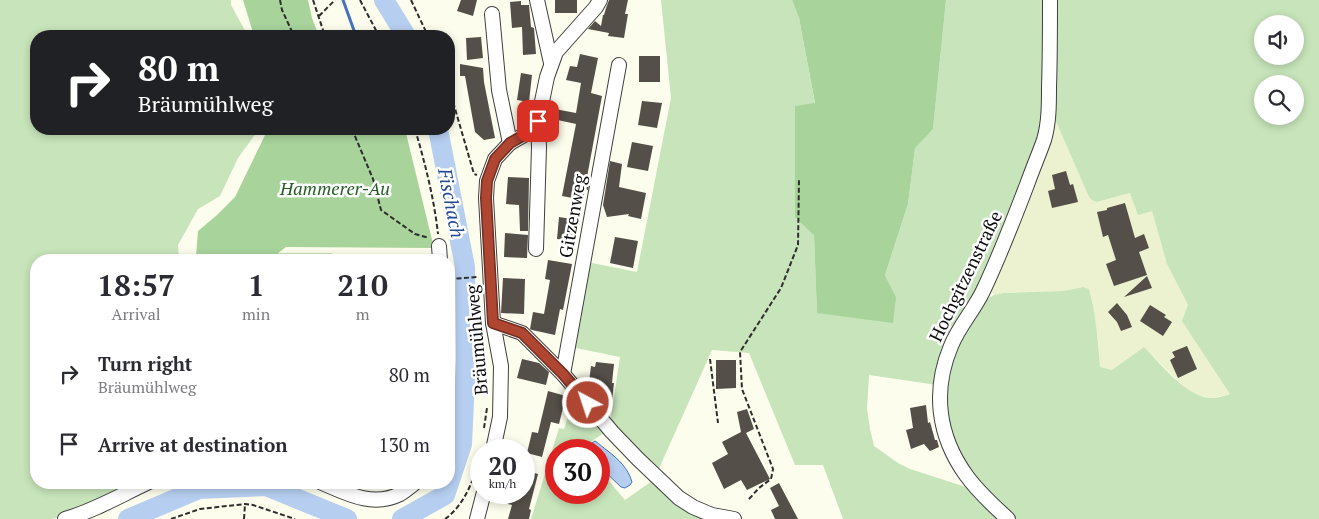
<!DOCTYPE html>
<html lang="en">
<head>
<meta charset="utf-8">
<style>
  :root { --surface:#fff; --page:#f7f7f7; --text:#2b2b33; --muted:#7c7c81 }
  body { margin:0; font-family:"PT Serif",serif; background:var(--page); color:var(--text); height:100vh; display:flex; flex-direction:column; font-size:19px; white-space:nowrap }
  * { box-sizing:border-box; margin:0 }
  p { font-size:16px; color:var(--muted) }
  .icon { flex:none; width:28px; height:28px; fill:none; stroke:currentColor; stroke-width:2; stroke-linecap:round; stroke-linejoin:round }
  .map { position:relative; flex:1; overflow:hidden }
  .panel { position:absolute; left:30px; top:254px; width:425px; height:235px; display:flex; flex-direction:column; background:var(--surface); border-radius:20px; box-shadow:0 2px 8px #0003 }
  .panel>* { flex:none }
  .top-card { position:absolute; left:30px; top:30px; width:425px; height:105px; border-radius:20px; box-shadow:0 2px 8px #0003; background:#202124; color:#fff; overflow:hidden }
  .buttons { position:absolute; left:1254px; top:15px; display:grid; gap:10px }
  .buttons a { display:grid; place-items:center; width:50px; height:50px; border-radius:50%; background:var(--surface); box-shadow:0 2px 8px #0003; font-size:25px }
  .speed { position:absolute; left:470px; top:439px; display:flex; gap:10px; font-size:25px; font-weight:700; text-align:center }
  .speed>* { display:grid; place-content:center; width:65px; height:65px; border-radius:50%; background:var(--surface); box-shadow:0 2px 8px #0003; line-height:1 }
  .speed small { font-size:12px; font-weight:400 }
  .speed .limit { border:8px solid #d22; background:#fff; color:#111 }
  .pin { position:absolute; display:grid; place-items:center; width:42px; height:42px; color:#fff; margin:-21px; border-radius:10px; box-shadow:0 2px 8px #0006 }
  .me { position:absolute; width:55px; margin:-28px; rotate:320deg; stroke-linejoin:round; filter:drop-shadow(0 0 4px #0008) }
  .turn { display:flex; align-items:center; gap:18px; height:105px; padding:0 25px; font-size:22px }
  .turn .icon { width:65px; height:65px; stroke-width:2.5 }
  .turn b { display:block; font-size:35px; line-height:42px }
  .eta { display:flex; justify-content:space-evenly; align-items:center; height:85px; text-align:center }
  .eta b { font-size:30px; font-weight:800; line-height:35px }
  ul { padding:0; list-style:none }
  li { display:flex; align-items:center; gap:15px; height:70px; padding:0 25px }
  li div { flex:1 }
  li b { display:block; font-size:19px }
  li em { font-style:normal }
  .map>svg:first-child { display:block }
  .farmland { fill:#ecf1cf }
  .green { fill:#c7e4ba; fill-rule:evenodd }
  .forest { fill:#a8d39b }
  .water { fill:#b6cef0; stroke:#4474c0 }
  .lines { fill:none; stroke-linecap:round; stroke-linejoin:round }
  .stream { stroke:#4474c0; stroke-width:3 }
  .river { stroke:#b6cef0; stroke-width:20 }
  .building { fill:#544f49 }
  .minor-casing { stroke:#3f3f3f; stroke-width:16 }
  .path { stroke:#2e2e2e; stroke-width:2; stroke-dasharray:5 2.5; stroke-linecap:butt }
  .minor { stroke:#fff; stroke-width:14 }
  .route-casing { stroke:#712e20; stroke-width:12 }
  .route { stroke:#ae4632; stroke-width:9 }
  .labels { text-anchor:middle; dominant-baseline:central; stroke-width:5; stroke-linejoin:round; paint-order:stroke }
  .park-label { font-size:18px; font-style:italic; fill:#235d23; stroke:#fff }
  .street-label { font-size:18px; fill:#0c0c0c; stroke:#fff }
  .water-label { font-size:19px; font-style:italic; fill:#224991; stroke:#fff }
</style>
</head>
<body>
<div class="map">
<svg width="1319" height="519" viewBox="0 0 1319 519">
  <rect width="100%" height="100%" fill="#fdfded"/>
  <path class="farmland" d="M1054 117 1089 197 1092 200 1098 202 1130 193 1152 211 1167 264 1188 305 1230 394 1212 398 1197 395 1185 388 1144 347 1112 370 1100 367 1098 339 1092 300 1089 289 1082 287 1063 291 1024 292 1004 293 994 295 985 283Z"/>
  <g class="green">
    <path d="M0 0H231V5L248 36H36V129H259L238 158 220 196 198 209 178 245 179 260H36V482L139 483 69 515 52 519H0Z"/>
    <path d="M661 0H792L799 18 815 104 795 106 814 235 817 312 896 297 885 275 908 204 915 147 933 129 946 0H1049L1043 133 937 385 869 375 867 409 870 429 874 446 898 463 910 469 975 490 1004 519H843L823 465H795L749 353 712 350 657 473 610 423 620 357 571 347 587 262 637 272 671 98Z"/>
    <path d="M1053 0H1319V519H1011L957 456 942 417 949 359 985 300 994 295 1004 293 1063 291 1083 287 1089 289C1096 314 1098 341 1100 367L1112 370 1144 347C1161 364 1186 397 1211 398 1217 398 1224 396 1230 394L1182 321 1188 305 1167 264 1152 211 1138 215 1130 193 1097 202 1092 200 1089 197 1054 117ZM1262 24H1295V56H1262ZM1262 84H1295V116H1262Z"/>
    <path d="M272 253H332L333 260H269Z"/>
    <path d="M575 395 608 431C600 436 588 441 587 450H556V492H599V469L625 500 652 481 711 519H531L559 428 564 429Z"/>
  </g>
  <g class="forest">
    <path d="M243 0H308L312 18 319 36H254Z"/>
    <path d="M792 0H946L933 129 915 148 908 204 885 275 896 297 893 323 817 313 814 235 795 217V106L815 103 799 18Z"/>
    <path d="M268 129H405L434 248 286 247 269 260H198L196 256 198 231 217 215 235 197Z"/>
  </g>
  <path class="water" d="M595 441C600 444 603 448 608 451 619 460 628 468 632 482L630 485 625 488 621 487 599 466V450H589V445Z"/>
  <g class="lines">
    <path class="stream" d="M343 0 356 36"/>
    <g class="river">
      <path d="M384 0 406 36"/>
      <path d="M128 519 199 489 266 486 347 519"/>
      <path d="M402 519 445 495 462 444 466 358 465 267 438 129"/>
    </g>
  </g>
  <g class="building">
    <path d="M461 0H477L473 16 457 11Z"/>
    <rect x="555" y="0" width="22" height="13"/>
    <path d="M609 0H628L625 14H628L624 38 608 36 609 33 588 29 595 21 601 26 603 15H604L606 8Z"/>
    <path d="M521 1V5H529L531 27 534 28 536 54 523 55 522 27 512 28 510 2Z"/>
    <path d="M481 37 483 58 467 60 466 38Z"/>
    <path d="M580 54 598 58 591 93 602 96 587 177 590 178 588 190 585 189 583 200 562 196 576 124 553 119 555 109 576 113 581 83 566 80 570 66 577 67Z"/>
    <rect x="639" y="56" width="21" height="26"/>
    <path d="M460 64 483 68 484 82 495 138 484 140 475 132 465 76H460Z"/>
    <path d="M521 73 532 75 529 102 517 100Z"/>
    <path d="M642 101 662 103 657 128 638 125Z"/>
    <path d="M632 142 653 146 648 171 627 167Z"/>
    <path d="M610 161 622 164 619 187 646 193 641 219 628 216 629 214 607 217 603 205Z"/>
    <path d="M1066 171 1070 185 1073 184 1078 202 1052 208 1048 191 1055 189 1052 175Z"/>
    <path d="M508 177 529 178 528 231H520L519 205 506 204Z"/>
    <path d="M1125 203 1135 238 1144 234 1149 248 1139 252 1147 275 1114 286 1106 264 1116 260 1108 235 1103 237 1097 212 1107 210V208Z"/>
    <path d="M559 217 578 220 575 241 557 239Z"/>
    <path d="M505 233 528 235 527 258 504 257Z"/>
    <path d="M615 237 638 241 633 268 610 263Z"/>
    <path d="M548 260 572 264 563 310 560 309 555 335 532 330 530 329 533 312 544 314 550 280 545 279Z"/>
    <path d="M1147 276 1152 288 1124 297Z"/>
    <path d="M503 278 525 279 524 314 501 313Z"/>
    <path d="M1117 303 1127 315 1132 327 1121 331 1117 322 1108 312Z"/>
    <path d="M1150 305 1166 315 1164 317 1172 322 1163 336 1140 321Z"/>
    <path d="M1187 346 1197 369 1178 378 1170 360 1175 357 1172 352Z"/>
    <path d="M522 359 539 363 549 372 546 385 517 378Z"/>
    <path d="M716 360H736V388L716 389Z"/>
    <path d="M596 362 614 364 612 383H614L612 401 600 399V394L591 393 588 390 591 366 595 367Z"/>
    <path d="M548 391 566 396 559 424 551 422 542 457 527 453 532 432 538 433Z"/>
    <path d="M926 405 928 423 930 422 935 440H937L939 447 930 451 924 444 911 449 906 430 913 428 910 408Z"/>
    <path d="M747 409 754 429 746 433 770 479 747 490 741 480 724 489 712 463 728 454 722 442 741 432 737 412Z"/>
    <path d="M524 470 538 474 529 509 531 510 529 519H508L512 505 493 500 495 492H524Z"/>
    <path d="M779 483 798 519H775L771 510 779 506 770 488Z"/>
  </g>
  <g class="lines">
    <g class="minor-casing">
      <g id="minor">
        <path d="M537 0 551 63"/>
        <path d="M492 14 499 90 510 143"/>
        <path d="M439 246 440 260"/>
        <path d="M536 249 539 147 538 121 547 77 556 52 596 7 600 0"/>
        <path d="M493 323 522 333 563 374 612 432 638 459 679 498 693 507 712 515 734 519"/>
        <path d="M563 374 619 65"/>
        <path d="M493 450 500 417 501 366 493 323 486 198 487 181 495 159 510 143 524 135 538 121"/>
        <path d="M320 482C346 493 372 508 400 494 405 491 411 486 416 482"/>
        <path d="M65 519C94 511 121 495 149 482"/>
        <path d="M477 519 484 492"/>
        <path d="M1008 519C993 505 978 492 966 475 938 436 932 391 951 346 959 326 974 310 983 291 1000 255 1014 219 1028 182 1033 168 1039 154 1044 140 1049 123 1049 105 1049 87 1050 58 1050 29 1050 0"/>
      </g>
    </g>
    <g class="path">
      <path d="M280 0 282 10 294 36"/>
      <path d="M313 0 325 36"/>
      <path d="M360 0 379 36"/>
      <path d="M411 0 428 36"/>
      <path d="M319 16 335 0"/>
      <path d="M449 88 474 174 477 175"/>
      <path d="M352 129 373 179 381 210 415 234 429 238"/>
      <path d="M415 129C425 163 434 198 438 234"/>
      <path d="M449 279 478 277"/>
      <path d="M710 359 718 423"/>
      <path d="M484 428 487 408"/>
      <path d="M749 499 759 488 771 479 773 469 742 389 740 352 781 288 798 245 799 179"/>
      <path d="M171 519 200 509 245 504 253 505 295 519"/>
      <path d="M244 519 245 504"/>
      <path d="M445 519C465 505 476 476 480 452"/>
    </g>
    <use href="#minor" class="minor"/>
  </g>
  <g class="lines">
    <g class="route-casing">
      <path id="route" d="M538 121 524 135 510 143 495 159 487 181 486 198 493 323 522 333 563 374 588 403"/>
    </g>
    <use href="#route" class="route"/>
  </g>
  <g class="labels">
    <g class="park-label">
      <text x="335" y="188">Hammerer-Au</text>
    </g>
    <g class="street-label">
      <text transform="translate(572 216) rotate(-80)">Gitzenweg</text>
      <text transform="translate(965 276) rotate(-64)">Hochgitzenstraße</text>
      <text transform="translate(476 340) rotate(-95)">Bräumühlweg</text>
    </g>
    <g class="water-label">
      <text transform="translate(452 203) rotate(79)">Fischach</text>
    </g>
  </g>
</svg>
<div class="buttons">
<a><svg class="icon" aria-label="sound" viewBox="0 0 24 24"><path d="M4 9h4l5-4v14l-5-4H4zM17 9q2 3 0 6"/></svg></a>
<a><svg class="icon" aria-label="search" viewBox="0 0 24 24"><circle cx="10" cy="10" r="6"/><path d="M15 15l6 6"/></svg></a>
</div>
<div class="speed"><div>20<small>km/h</small></div><div class="limit">30</div></div>
<div class="pin" style="left:538px;top:121px;background:#d93025"><svg class="icon" aria-label="arrive" viewBox="0 0 24 24"><path d="M6 21V4h12l-3 4 3 4H6"/></svg></div>
<svg class="me" style="left:588px;top:403px" viewBox="-20 -20 40 40"><circle r="17" fill="#ae4632" stroke="#fff" stroke-width="3"/><path d="M0-11L8 9 0 5-8 9z" fill="#fff"/></svg>
<div class="top-card">
<div class="turn"><svg class="icon" aria-label="right" viewBox="0 0 24 24"><path d="M7 20v-9h11M14 6l5 5-5 5"/></svg><div><b>80 m</b>Bräumühlweg</div></div>
</div>
<section class="panel">
<div class="eta">
<div><b>18:57</b><p>Arrival</p></div>
<div><b>1</b><p>min</p></div>
<div><b>210</b><p>m</p></div>
</div>
<ul>
<li><svg class="icon" aria-label="right" viewBox="0 0 24 24"><path d="M7 20v-9h11M14 6l5 5-5 5"/></svg><div><b>Turn right</b><p>Bräumühlweg</p></div><em>80 m</em></li>
<li><svg class="icon" aria-label="arrive" viewBox="0 0 24 24"><path d="M6 21V4h12l-3 4 3 4H6"/></svg><div><b>Arrive at destination</b></div><em>130 m</em></li>
</ul>
</section>
</div>
</body>
</html>
